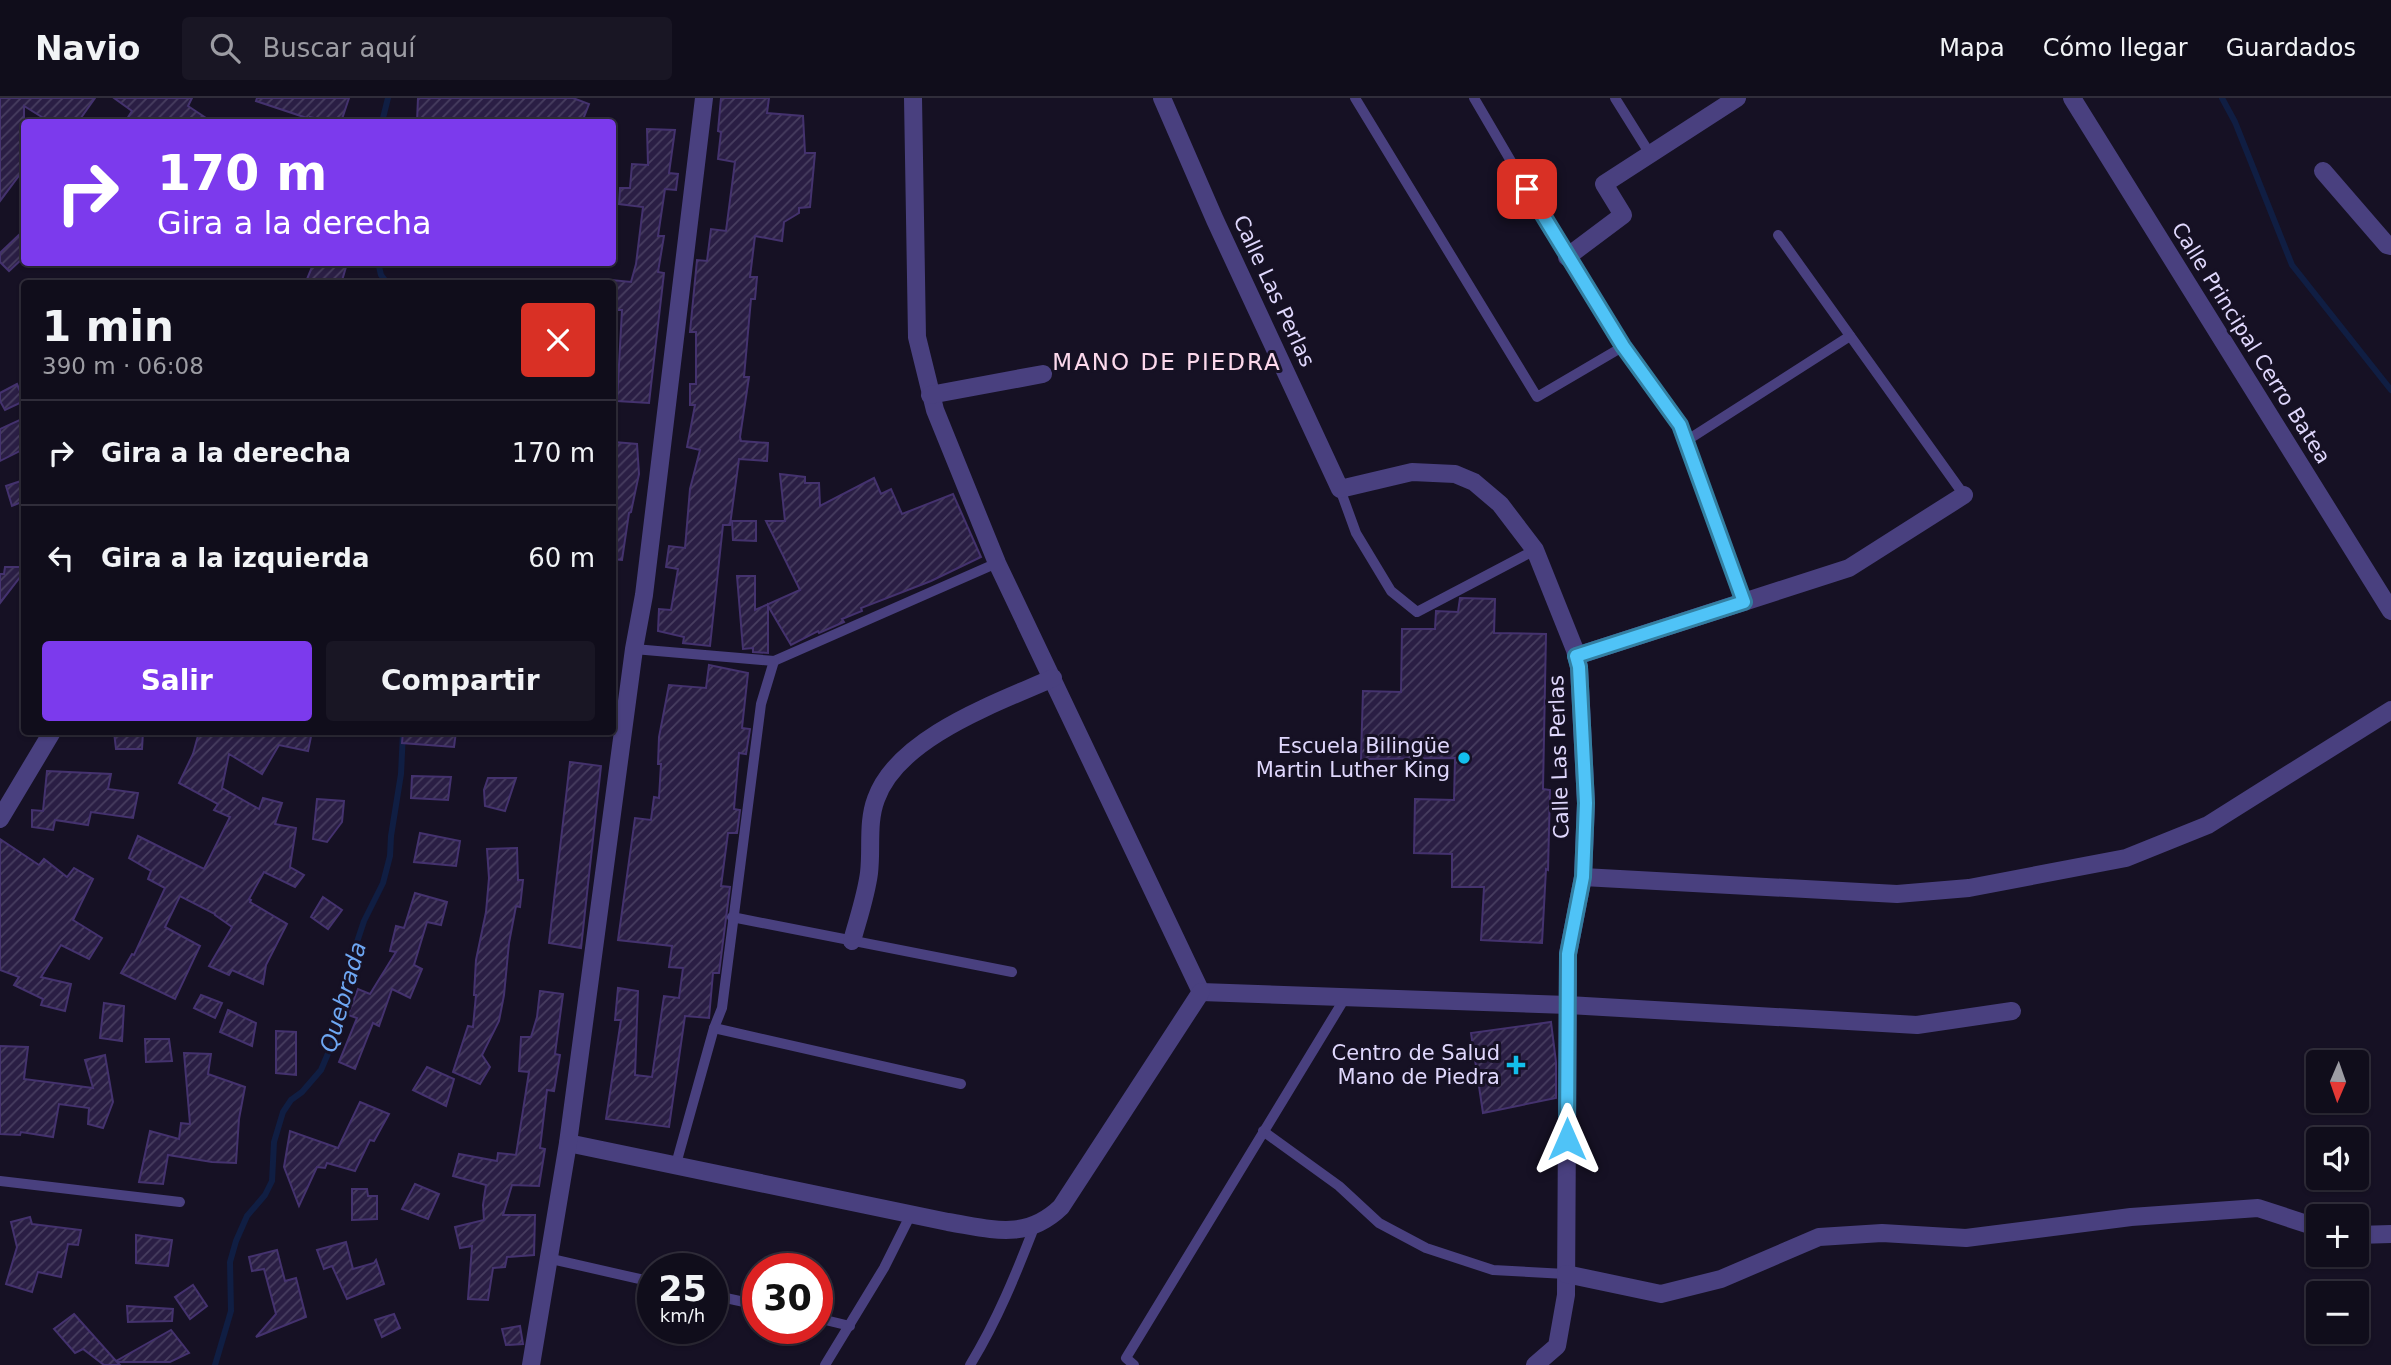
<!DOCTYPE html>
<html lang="es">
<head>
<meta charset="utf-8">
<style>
  :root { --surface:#100d1b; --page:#191624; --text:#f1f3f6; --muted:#9c9ca3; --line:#302d3a; --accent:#7c3aed }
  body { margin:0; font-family:"DejaVu Sans",sans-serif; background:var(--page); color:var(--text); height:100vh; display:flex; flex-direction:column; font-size:26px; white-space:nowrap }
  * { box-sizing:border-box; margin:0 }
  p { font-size:23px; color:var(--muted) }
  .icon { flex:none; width:38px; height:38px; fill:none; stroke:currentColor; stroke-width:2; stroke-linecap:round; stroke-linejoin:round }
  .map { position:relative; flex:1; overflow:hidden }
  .panel { position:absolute; left:21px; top:182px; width:595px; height:455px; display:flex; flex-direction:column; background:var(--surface); border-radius:7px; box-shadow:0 2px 5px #0004,0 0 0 2px var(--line) }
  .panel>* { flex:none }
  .banner { position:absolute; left:21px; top:21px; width:595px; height:147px; border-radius:7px; box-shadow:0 2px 5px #0004,0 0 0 2px var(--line); background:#7c3aed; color:#fff; overflow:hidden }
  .needle { width:46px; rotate:182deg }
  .tools { position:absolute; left:2306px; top:952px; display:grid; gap:14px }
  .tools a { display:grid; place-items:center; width:63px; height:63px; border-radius:7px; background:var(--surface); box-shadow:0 2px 5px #0004,0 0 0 2px var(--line); font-size:35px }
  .speed { position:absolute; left:637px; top:1155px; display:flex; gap:14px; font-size:35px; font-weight:700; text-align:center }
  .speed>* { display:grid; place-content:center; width:91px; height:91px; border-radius:50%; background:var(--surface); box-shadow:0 2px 5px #0004,0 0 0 2px var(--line); line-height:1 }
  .speed small { font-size:18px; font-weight:400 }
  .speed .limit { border:10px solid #d22; background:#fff; color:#111 }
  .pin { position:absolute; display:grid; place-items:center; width:60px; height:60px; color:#fff; margin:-30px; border-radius:14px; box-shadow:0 4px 10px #0006 }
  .me { position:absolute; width:77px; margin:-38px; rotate:0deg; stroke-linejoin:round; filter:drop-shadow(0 0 5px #0008) }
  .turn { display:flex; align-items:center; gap:24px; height:147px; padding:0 21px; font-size:32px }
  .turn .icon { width:91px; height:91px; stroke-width:2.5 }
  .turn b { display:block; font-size:49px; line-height:60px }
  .round { display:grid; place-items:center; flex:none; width:74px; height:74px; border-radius:7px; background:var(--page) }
  .headline { display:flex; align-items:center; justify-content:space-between; height:119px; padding:0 21px }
  h1 { font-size:42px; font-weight:600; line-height:52px }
  .action { display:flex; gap:14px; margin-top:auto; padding:14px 21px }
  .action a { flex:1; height:80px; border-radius:7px; background:var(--accent); color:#fff; font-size:28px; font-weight:600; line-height:80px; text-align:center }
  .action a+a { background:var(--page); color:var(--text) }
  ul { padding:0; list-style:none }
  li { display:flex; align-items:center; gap:21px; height:105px; padding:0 21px; border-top:2px solid var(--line) }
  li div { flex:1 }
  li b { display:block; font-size:26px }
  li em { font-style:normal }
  header { display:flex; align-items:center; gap:42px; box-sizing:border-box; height:98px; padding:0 35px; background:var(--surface); border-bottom:2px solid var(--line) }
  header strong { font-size:33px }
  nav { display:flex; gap:38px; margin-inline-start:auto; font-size:24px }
  .search { width:490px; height:63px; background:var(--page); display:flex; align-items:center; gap:18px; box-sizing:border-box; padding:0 24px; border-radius:7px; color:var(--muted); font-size:26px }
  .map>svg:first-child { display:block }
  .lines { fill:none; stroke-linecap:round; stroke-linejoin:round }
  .stream { stroke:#101e43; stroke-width:6 }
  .building { fill:url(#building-hatch); stroke:#44326e; stroke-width:2 }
  .service { stroke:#49407f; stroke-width:10 }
  .minor { stroke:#49407f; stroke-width:18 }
  .tertiary { stroke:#49407f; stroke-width:18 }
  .route-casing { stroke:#337fa1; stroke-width:18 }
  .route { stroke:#4fc3f7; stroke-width:12 }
  .poi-dot { fill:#13bfeb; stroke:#161124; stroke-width:2.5 }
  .labels { text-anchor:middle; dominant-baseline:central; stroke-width:6; stroke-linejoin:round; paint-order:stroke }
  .street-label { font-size:21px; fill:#dfd7fc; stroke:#161124 }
  .poi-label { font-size:21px; fill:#dfd7fc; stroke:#161124; text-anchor:end }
  .neighbourhood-label { font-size:23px; letter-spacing:2px; fill:#fcd9ec; stroke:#161124 }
  .water-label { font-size:23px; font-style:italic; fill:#6ea7f3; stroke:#161124 }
</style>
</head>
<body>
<header>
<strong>Navio</strong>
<div class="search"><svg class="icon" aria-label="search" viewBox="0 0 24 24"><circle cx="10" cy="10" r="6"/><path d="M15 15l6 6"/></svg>Buscar aquí</div>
<nav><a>Mapa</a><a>Cómo llegar</a><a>Guardados</a></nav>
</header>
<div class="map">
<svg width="2391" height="1267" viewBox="0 0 2391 1267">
  <defs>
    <pattern id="building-hatch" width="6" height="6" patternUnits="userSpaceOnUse" patternTransform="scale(1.75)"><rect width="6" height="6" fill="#2a1e44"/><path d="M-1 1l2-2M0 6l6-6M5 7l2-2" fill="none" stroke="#483e60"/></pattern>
  </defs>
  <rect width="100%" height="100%" fill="#161124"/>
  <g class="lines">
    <g class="stream">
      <path d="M2222 0 2235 24 2292 167 2391 292"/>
      <path d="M382 24 388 0"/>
      <path d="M378 164 381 177 388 186"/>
      <path d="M215 1267 231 1213 230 1164 236 1143 247 1118 265 1097 272 1083 274 1044 283 1014 291 1002 302 994 321 972 338 932 353 856 364 823 383 785 390 758 391 738 401 676 403 634"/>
    </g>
  </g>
  <g class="building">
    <path d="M0 0H95L78 24H50L24 8V71L0 103Z"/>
    <path d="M114 0H192L188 8 212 24H125L132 13Z"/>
    <path d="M257 0H349L341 24H331L310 19V21L256 3Z"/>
    <path d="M418 0H573L589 6 582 24H417Z"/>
    <path d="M721 0H769L767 15 803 18 805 55H815L810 109 799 110V115L784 124 782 143 755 138 750 179H757L755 201H751L744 279H749L740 339 741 343 768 345 767 363 739 361 730 427H723L710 548 683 545 684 539 658 533 659 511 671 512 678 471 666 469 669 448 685 450 690 391 700 352 687 349 695 307H690V286H696V234H690L697 162 707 163 711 131 726 133 735 64 718 61 721 34 718 33Z"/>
    <path d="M647 31 675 32 669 75 678 76 676 92 665 91 658 138H664L658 174 664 175 649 305 617 303 622 212H612V182L631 184 636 166 643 109 619 106 620 90H630L632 66 648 67Z"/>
    <path d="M24 132V159L9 173 0 164V155Z"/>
    <path d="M314 164H331L346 169 341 186H305Z"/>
    <path d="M17 286 24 303 5 312 0 303V295Z"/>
    <path d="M24 320V351L0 363V331Z"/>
    <path d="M614 344 637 346 639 376 631 414 629 415 622 462 612 461Z"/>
    <path d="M780 376 805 379V385H819L820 408 874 380 881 396 891 391 902 416 953 396 981 459 931 483 861 510 862 513 842 521 844 524 819 535 818 533 791 547 768 508V555L753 554V550L743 551 737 478H755V512L800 492 766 423H785Z"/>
    <path d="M24 382V403L12 408 6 388Z"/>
    <path d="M732 423H756V443L733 442Z"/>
    <path d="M5 469H24V474L0 505V476H4Z"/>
    <path d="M1460 500 1495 501 1494 535 1546 536 1543 691 1550 692 1548 772 1546 771 1542 845 1481 842 1484 789H1452V756L1414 755 1415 701 1454 702 1455 660 1361 661 1363 593 1401 594 1402 531H1435L1436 513 1458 514Z"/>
    <path d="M709 567 748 575 742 630 750 631 746 656 739 655 734 711 740 712 737 735H728L721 788 730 789 719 875H713L709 920 685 918 669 1029 606 1021 621 922H615L618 890 638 893 635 977 652 979 664 898 679 900 683 870 669 869 672 848 618 842 635 720 651 722 654 699 659 700 661 666H658L659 639 669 587 706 590Z"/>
    <path d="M114 634H143L142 651H116Z"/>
    <path d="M199 634H312L308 653 279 647 262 676 229 656 222 690 259 711 263 700 282 705 275 726 296 730 290 769 304 777 295 789 264 774 249 801 251 802 250 804 287 826 266 867 263 886 232 872 229 877 209 868 232 829 215 817V816L180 798 165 829 200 848 175 901 121 875 132 856 134 857 165 790 148 781 151 773 129 760 138 738 204 771 230 719 214 712 218 706 179 685 193 656Z"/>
    <path d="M403 634H456L454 649 402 645Z"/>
    <path d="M570 664 601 668 581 850 549 845Z"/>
    <path d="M47 673 111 676 108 691 138 695 133 720 91 714 88 727 55 722 53 732 32 729V712L43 713Z"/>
    <path d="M412 678 451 679 448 702 411 700Z"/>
    <path d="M488 680H516L505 713 485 708 484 692Z"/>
    <path d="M317 701 344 703 342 724 327 744 313 741Z"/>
    <path d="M420 735 460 743 456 768 414 764Z"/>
    <path d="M0 741 39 767 44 761 67 779 74 770 93 781 73 822 102 840 89 861 61 847 41 879 71 886 65 913 41 907 43 901 14 887 19 879 0 872Z"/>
    <path d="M517 750 518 782H523L520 809 516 808 509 845 504 897 499 923 482 957 490 969 480 986 453 974 468 928 473 929 476 897H474L476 862 486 814 489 780 487 751Z"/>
    <path d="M415 795 447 804 441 827 427 824 414 867 422 871 410 900 392 891 379 928 373 925 355 971 339 964 357 920 348 917 358 891 370 896 396 854 390 853 396 828 404 830Z"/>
    <path d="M323 799 342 812 328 831 311 819Z"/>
    <path d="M540 893 563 896 555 956 560 957 554 993 547 992 540 1050 545 1051 539 1088 512 1087 503 1117H535L534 1157 507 1159 505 1169 493 1170 488 1202 468 1201 472 1148 460 1150 455 1129 484 1122 483 1107 486 1087 453 1078 459 1056 497 1063 498 1055 516 1057 529 974 519 973 521 939H531L537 919Z"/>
    <path d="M201 897 222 905 215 920 194 910Z"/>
    <path d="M104 905 124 908 122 943 100 940Z"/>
    <path d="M228 912 256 925 252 948 220 934Z"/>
    <path d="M1551 924 1556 964V1000L1483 1015 1471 935Z"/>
    <path d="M276 933 296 934V977L276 975Z"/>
    <path d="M145 941H169L172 963 146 964Z"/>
    <path d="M0 948 28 949 24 981 93 990 85 962 105 957 113 1004 103 1030 88 1026 89 1010 59 1006 53 1039 21 1034 20 1037 0 1036Z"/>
    <path d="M184 955 211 956 208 976 245 989 239 1021 236 1065 212 1064 168 1057 163 1086 139 1084 150 1033 179 1041 181 1025 190 1026Z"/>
    <path d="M427 969 454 981 446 1008 413 992Z"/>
    <path d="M360 1004 389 1016 374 1043 370 1042 355 1073 327 1065 325 1070 317 1069 299 1108 284 1069 290 1033 338 1050Z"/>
    <path d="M415 1086 439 1096 428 1121 402 1111Z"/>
    <path d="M352 1091H367L368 1098H377V1121L352 1122Z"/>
    <path d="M30 1119 32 1126 81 1132 78 1147 68 1146 61 1179 38 1174 32 1194 6 1186 17 1149 11 1124Z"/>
    <path d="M136 1137 172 1142 168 1168 136 1165Z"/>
    <path d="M346 1144 353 1171 374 1165 376 1162 384 1186 347 1201 332 1168 324 1171 317 1152Z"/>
    <path d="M277 1152 285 1183 296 1180 306 1219 256 1239 276 1216 264 1171 252 1173 249 1159Z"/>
    <path d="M193 1187 207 1208 190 1221 175 1199Z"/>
    <path d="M127 1208 173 1211 172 1223 128 1224Z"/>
    <path d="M74 1216 116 1263 171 1232 189 1255 170 1264H117L120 1267H104L83 1251 75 1255 54 1231Z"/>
    <path d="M394 1216 400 1230 382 1239 375 1222Z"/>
    <path d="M520 1228 523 1246 506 1247 502 1231Z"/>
  </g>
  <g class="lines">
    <g class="service">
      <path d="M1355 0 1537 299 1624 248"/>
      <path d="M1474 0 1567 159 1624 248 1680 327 1744 504"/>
      <path d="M1615 0 1650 56"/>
      <path d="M1778 137 1964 397"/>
      <path d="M1686 343 1850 238"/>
      <path d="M1340 391 1356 435 1391 493 1417 514 1535 452"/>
      <path d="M634 551 774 563 997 465"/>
      <path d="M732 819 1012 874"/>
      <path d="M714 930 961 986"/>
      <path d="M1263 1033 1339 1088 1379 1125 1426 1150 1493 1172 1566 1176"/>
      <path d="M676 1066 714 930 722 910 761 606 774 563"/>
      <path d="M0 1083 180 1104"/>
      <path d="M547 1160 653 1184"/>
      <path d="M712 1197 758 1207"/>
      <path d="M817 1220 850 1228"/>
      <path d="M825 1267 884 1170 911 1116"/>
      <path d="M970 1267C997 1223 1016 1176 1035 1127"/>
      <path d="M1134 1267 1126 1260 1345 900"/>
    </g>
    <g class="minor">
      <path d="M913 0 917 239 935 312 997 465 1201 894"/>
      <path d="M1162 0 1215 122 1340 391 1412 374 1455 376 1474 384 1500 406 1535 452 1575 552 1579 569 1586 705 1583 779 1568 856 1566 1197 1557 1248 1535 1267"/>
      <path d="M2323 73 2387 147 2391 148"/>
      <path d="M1567 159 1623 117 1604 86 1737 0"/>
      <path d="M930 297 1043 276"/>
      <path d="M1576 558 1849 470 1964 397"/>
      <path d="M0 721 52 634"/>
      <path d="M1583 779 1897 796 1969 790 2126 760 2208 727 2391 612"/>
      <path d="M852 843C858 821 866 798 869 775 872 750 867 725 876 701 898 639 997 605 1053 580"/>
      <path d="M1201 894 1568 907 1917 927 2012 913"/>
      <path d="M568 1045 948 1124C992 1131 1026 1143 1061 1109L1201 894"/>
      <path d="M2357 1137 2391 1136"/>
      <path d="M1566 1176 1661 1196 1721 1181 1819 1139 1882 1135 1966 1140 2131 1119 2258 1110 2319 1130"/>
      <path d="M531 1267 568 1045 634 551 644 497 704 0"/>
    </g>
    <path class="tertiary" d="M2072 0 2391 513"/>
  </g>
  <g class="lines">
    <g class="route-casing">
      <path id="route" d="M1527 91 1623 248 1680 327 1744 504 1576 558 1579 569 1586 705 1583 779 1568 856 1567 1041"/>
    </g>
    <use href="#route" class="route"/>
  </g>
  <g class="poi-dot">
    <circle cx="1464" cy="660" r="7"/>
    <path d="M1512.5 956.5h7v7h7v7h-7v7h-7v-7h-7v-7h7z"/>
  </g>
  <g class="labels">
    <g class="street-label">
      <text transform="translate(1274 193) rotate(65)">Calle Las Perlas</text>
      <text transform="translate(2251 245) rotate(58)">Calle Principal Cerro Batea</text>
      <text transform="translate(1559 659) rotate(-92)">Calle Las Perlas</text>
    </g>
    <g class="poi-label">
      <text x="1450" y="648">Escuela Bilingüe<tspan x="1450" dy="24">Martin Luther King</tspan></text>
      <text x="1500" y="955">Centro de Salud<tspan x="1500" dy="24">Mano de Piedra</tspan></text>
    </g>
    <g class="neighbourhood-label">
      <text x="1167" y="264">MANO DE PIEDRA</text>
    </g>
    <g class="water-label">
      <text transform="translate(343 899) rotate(-74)">Quebrada</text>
    </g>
  </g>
</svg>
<div class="tools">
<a><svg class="needle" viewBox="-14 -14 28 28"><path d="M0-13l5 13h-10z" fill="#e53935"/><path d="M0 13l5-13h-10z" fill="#9c9ca3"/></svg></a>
<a><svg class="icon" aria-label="sound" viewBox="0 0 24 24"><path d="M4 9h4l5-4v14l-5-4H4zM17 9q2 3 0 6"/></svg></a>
<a>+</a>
<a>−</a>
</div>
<div class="speed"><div>25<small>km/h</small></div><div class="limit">30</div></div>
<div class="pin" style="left:1527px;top:91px;background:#d93025"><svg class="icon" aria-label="arrive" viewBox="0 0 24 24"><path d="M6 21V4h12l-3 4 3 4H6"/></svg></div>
<svg class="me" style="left:1567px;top:1041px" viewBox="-20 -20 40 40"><path d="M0-17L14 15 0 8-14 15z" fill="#4fc3f7" stroke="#fff" stroke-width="4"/></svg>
<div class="banner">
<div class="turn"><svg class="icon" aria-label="right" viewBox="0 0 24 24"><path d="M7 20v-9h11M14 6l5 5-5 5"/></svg><div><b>170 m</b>Gira a la derecha</div></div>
</div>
<section class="panel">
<div class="headline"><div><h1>1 min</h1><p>390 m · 06:08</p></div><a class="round" style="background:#d93025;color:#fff"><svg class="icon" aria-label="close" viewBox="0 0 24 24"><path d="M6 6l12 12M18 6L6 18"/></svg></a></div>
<ul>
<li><svg class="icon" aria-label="right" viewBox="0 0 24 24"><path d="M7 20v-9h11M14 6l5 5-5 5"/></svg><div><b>Gira a la derecha</b></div><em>170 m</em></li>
<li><svg class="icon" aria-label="left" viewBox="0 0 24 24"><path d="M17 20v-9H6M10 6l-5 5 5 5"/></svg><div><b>Gira a la izquierda</b></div><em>60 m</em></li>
</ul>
<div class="action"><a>Salir</a><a>Compartir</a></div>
</section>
</div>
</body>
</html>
